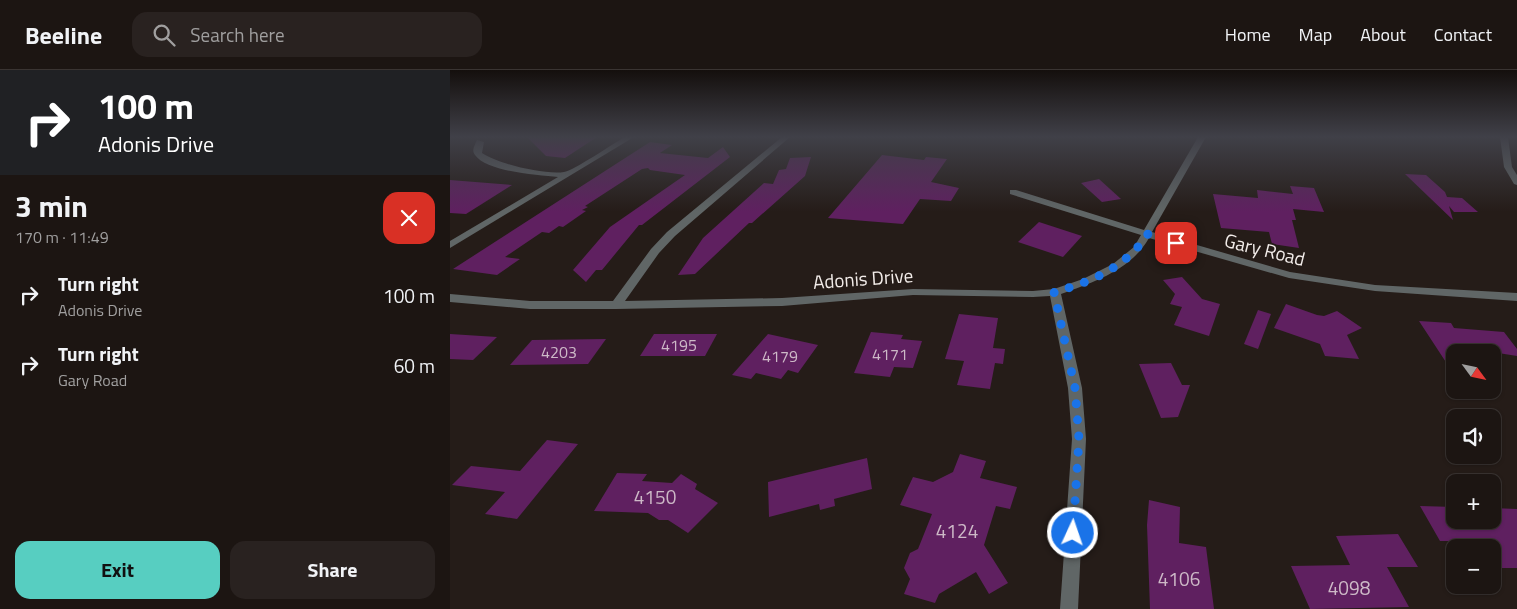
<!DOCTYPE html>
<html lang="en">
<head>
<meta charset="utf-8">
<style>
  :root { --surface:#1c1512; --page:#292220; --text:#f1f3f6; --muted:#a09f9f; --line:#3a3432; --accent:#57cec1 }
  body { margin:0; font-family:"Titillium Web",sans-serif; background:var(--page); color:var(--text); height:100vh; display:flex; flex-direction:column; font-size:19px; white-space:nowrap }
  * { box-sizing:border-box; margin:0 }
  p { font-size:16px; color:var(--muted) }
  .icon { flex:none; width:28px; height:28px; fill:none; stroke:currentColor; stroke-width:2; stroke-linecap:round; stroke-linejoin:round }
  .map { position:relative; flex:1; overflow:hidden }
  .panel { display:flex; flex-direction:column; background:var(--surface); width:450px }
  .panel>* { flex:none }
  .guide { background:#202124; color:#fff; overflow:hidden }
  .needle { width:32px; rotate:123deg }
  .controls { position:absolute; left:996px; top:274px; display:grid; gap:10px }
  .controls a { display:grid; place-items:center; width:55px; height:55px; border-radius:10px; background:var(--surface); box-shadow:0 1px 4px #0004,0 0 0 1px var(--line); font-size:25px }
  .pin { position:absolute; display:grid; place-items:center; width:42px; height:42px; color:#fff; margin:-21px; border-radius:10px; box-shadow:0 2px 8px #0006 }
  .me { position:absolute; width:55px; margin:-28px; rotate:3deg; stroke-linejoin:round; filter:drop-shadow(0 0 4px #0008) }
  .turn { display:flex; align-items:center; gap:18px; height:105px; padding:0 15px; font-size:22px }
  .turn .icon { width:65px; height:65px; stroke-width:2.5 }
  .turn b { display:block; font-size:35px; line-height:42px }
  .round { display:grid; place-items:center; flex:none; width:52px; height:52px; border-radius:15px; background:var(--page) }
  .head { display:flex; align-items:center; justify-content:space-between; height:85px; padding:0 15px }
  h1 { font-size:30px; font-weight:700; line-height:38px }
  .cta { display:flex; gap:10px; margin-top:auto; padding:10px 15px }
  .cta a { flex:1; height:58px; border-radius:15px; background:var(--accent); color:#111; font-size:20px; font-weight:700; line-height:58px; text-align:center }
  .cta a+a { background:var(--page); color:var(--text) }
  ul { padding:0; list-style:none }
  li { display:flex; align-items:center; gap:15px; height:70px; padding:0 15px }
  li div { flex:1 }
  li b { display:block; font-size:19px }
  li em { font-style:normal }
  header { display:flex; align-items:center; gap:30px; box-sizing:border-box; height:70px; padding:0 25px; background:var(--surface); border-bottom:1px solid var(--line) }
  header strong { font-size:24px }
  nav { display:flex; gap:28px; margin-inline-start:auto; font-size:18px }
  .search { width:350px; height:45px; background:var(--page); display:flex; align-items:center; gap:12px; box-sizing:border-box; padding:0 18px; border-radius:15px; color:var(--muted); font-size:19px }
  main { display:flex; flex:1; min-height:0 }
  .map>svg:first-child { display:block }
  .building { fill:#5f2060 }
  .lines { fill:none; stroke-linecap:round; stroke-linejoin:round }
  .minor { fill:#606666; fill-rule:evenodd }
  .route { stroke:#1a73e8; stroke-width:9; stroke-dasharray:0 16.2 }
  .labels { text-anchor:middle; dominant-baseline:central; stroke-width:4; stroke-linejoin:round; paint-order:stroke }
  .number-label { font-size:16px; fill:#cdb9c7 }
  .street-label { font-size:19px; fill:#f2ece9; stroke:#251c18 }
  .near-number-label { font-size:19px; fill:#cdb9c7 }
</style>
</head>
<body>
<header>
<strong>Beeline</strong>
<div class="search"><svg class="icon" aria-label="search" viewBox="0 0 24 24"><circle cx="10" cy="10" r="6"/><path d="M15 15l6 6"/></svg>Search here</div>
<nav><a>Home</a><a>Map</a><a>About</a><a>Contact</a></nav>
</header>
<main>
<section class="panel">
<div class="guide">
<div class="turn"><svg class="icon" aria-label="right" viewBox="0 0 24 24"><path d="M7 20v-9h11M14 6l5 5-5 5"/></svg><div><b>100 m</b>Adonis Drive</div></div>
</div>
<div class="head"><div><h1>3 min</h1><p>170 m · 11:49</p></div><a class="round" style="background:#d93025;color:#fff"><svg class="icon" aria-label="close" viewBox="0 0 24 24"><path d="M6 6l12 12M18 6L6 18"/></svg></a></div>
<ul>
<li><svg class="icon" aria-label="right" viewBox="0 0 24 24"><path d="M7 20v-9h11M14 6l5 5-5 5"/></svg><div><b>Turn right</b><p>Adonis Drive</p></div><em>100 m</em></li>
<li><svg class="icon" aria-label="right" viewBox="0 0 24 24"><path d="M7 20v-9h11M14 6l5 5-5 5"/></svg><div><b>Turn right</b><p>Gary Road</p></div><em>60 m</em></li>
</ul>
<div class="cta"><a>Exit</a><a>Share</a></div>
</section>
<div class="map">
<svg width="1067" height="539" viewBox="0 0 1067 539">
  <rect width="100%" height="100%" fill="#251c18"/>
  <g class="building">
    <path d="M77 67H147L115 88 96 86Z"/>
    <path d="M200 72 222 75 210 83 258 88 273 77 280 87 192 155H189L152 200H146L136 212 123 200 160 157 235 105 200 100 198 98 192 99 135 136 138 137 132 140 136 141 113 157 109 156 99 163 92 162 55 187 70 189 47 205 3 199Z"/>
    <path d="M432 85 474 90 476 87 497 89 481 112 509 118 501 131 470 129 453 154 378 148Z"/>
    <path d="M361 87 355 106 302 153H299L245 204 228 205 253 168 314 113 323 114 329 100 336 99 340 88Z"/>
    <path d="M955 104 976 105 995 122 997 127 1012 128 1028 142H1004L999 136 1003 150Z"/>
    <path d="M649 109 671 129 652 132 631 113Z"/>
    <path d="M0 110 62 115 16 144 0 143Z"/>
    <path d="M840 116 864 118 874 142 843 139 846 150H842L849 178 822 174 819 162 771 158 763 124 808 128 807 120 843 124Z"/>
    <path d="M589 152 632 166 613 187 568 172Z"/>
    <path d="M732 207 752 229 770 234 759 266 724 255 732 237 720 234 725 224 713 210Z"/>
    <path d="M836 234 867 245 874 246 887 241 912 258 897 265 909 289 875 286 870 274 824 258Z"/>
    <path d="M808 240 821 244 808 279 794 274Z"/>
    <path d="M509 244 548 248 543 278 555 279 553 294 545 293 540 319 507 315 514 291 495 289Z"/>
    <path d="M969 251 1001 253 1004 258 1054 262 1067 279V286L1042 282H1005V306Z"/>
    <path d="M421 262 453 265 451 269 472 271 463 298 444 297 440 307 404 303Z"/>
    <path d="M0 264 47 267 23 290 0 289Z"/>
    <path d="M204 264H267L255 286H190Z"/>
    <path d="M318 264 368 275 348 303 338 300 331 309 306 303 301 309 282 305Z"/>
    <path d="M156 269 138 294 60 295 82 270Z"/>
    <path d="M721 293 732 315H740L728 347 711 348 689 294Z"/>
    <path d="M97 370 128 374 67 449 35 444 55 422 2 415 21 396 70 401Z"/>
    <path d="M510 384 536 391 530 408 567 417 560 439 546 436 534 475 558 513 539 524 526 502 489 524 485 533 454 524 460 509 454 498 460 483 468 479 482 444 450 435 463 407 483 412 503 402Z"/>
    <path d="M417 388 422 419 384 429 385 436 370 440 369 434 319 447 318 412Z"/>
    <path d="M167 403 197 404 192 411 222 413 231 404 247 414 245 419 268 433 238 463 218 450H209L198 443 144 441Z"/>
    <path d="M699 430 730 437 729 473 756 477 764 539H700L697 455Z"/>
    <path d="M970 436 1005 437V450H1042V438L1067 439V498H1042V478H1031L1027 471H990Z"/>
    <path d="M948 464 968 497H937L959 537 860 539 841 496 900 495 886 466Z"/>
  </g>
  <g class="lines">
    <g class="minor">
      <path d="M175 67H184L0 178V171L108 107C88 105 37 102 25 85 21 80 25 75 27 70L34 72 32 83C48 94 95 105 114 102 123 101 164 73 175 67Z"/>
      <path d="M332 67H340L225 166 209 183 175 231 332 228 463 219 583 221 604 219 633 209 663 194 684 177 691 165 560 124V120H566L694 160 748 67H756L702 162 840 202 925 215 1067 223V231L925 221 839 208 699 168C681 200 644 212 611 224L632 318 636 369 628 539H610L622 369 618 318 600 226 583 227 463 225 332 236 166 239H80L0 232V224L80 231H163L201 179 217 162Z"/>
      <path d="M1050 67H1058L1062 97 1067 105V115L1064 114 1054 97Z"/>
    </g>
  </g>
  <linearGradient id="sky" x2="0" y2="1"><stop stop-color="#140f0d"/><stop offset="0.47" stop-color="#404048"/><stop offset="1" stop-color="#404048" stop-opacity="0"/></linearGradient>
  <rect width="1067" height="142" fill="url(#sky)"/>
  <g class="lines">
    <path class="route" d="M623 463 629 369 625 318 604 222C642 212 676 197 698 164L726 173"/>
  </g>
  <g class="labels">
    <g class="number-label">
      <text x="229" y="275">4195</text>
      <text x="109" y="282">4203</text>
      <text x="440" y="284">4171</text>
      <text x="330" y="286">4179</text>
    </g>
    <g class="street-label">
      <text transform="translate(815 179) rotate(14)">Gary Road</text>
      <text transform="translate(413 208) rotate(-4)">Adonis Drive</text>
    </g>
    <g class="near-number-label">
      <text x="205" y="426">4150</text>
      <text x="507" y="460">4124</text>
      <text x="729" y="508">4106</text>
      <text x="899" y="517">4098</text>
    </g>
  </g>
</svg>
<div class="controls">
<a><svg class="needle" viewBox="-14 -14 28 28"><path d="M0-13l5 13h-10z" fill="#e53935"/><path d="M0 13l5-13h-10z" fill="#a09f9f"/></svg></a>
<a><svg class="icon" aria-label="sound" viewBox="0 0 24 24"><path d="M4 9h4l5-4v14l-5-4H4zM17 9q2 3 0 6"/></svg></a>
<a>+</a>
<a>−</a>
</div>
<div class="pin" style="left:726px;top:173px;background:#d93025"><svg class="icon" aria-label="arrive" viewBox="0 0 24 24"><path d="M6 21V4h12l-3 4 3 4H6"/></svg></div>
<svg class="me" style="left:623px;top:463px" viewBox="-20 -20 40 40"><circle r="17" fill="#1a73e8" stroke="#fff" stroke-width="3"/><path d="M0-11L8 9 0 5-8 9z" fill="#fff"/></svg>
</div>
</main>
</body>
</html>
